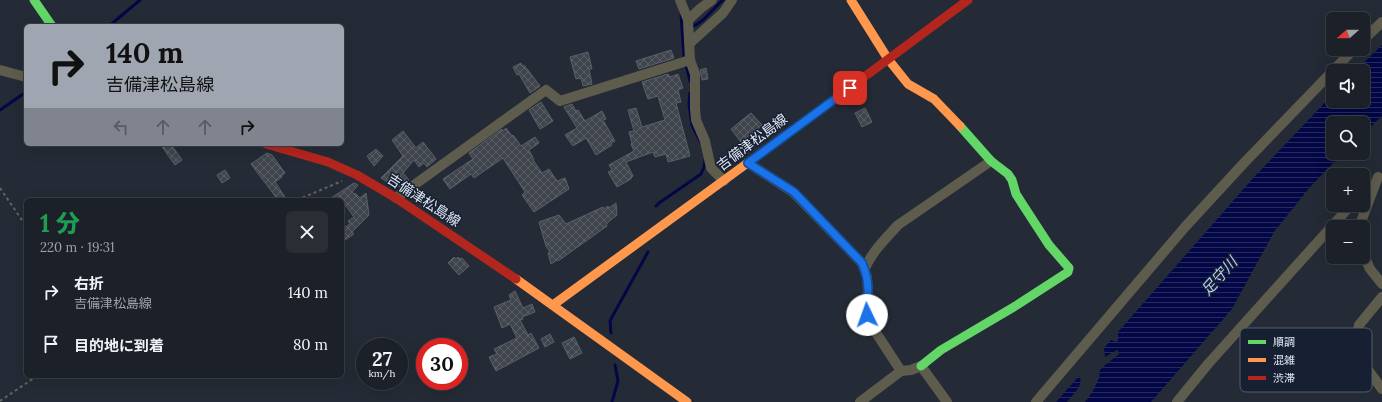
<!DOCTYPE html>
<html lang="ja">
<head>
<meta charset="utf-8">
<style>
  :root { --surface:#1c2028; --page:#292d34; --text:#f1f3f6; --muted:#a0a3a8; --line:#3a3e45 }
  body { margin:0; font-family:Lora,"Noto Sans JP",serif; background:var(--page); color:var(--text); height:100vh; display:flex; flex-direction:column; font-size:15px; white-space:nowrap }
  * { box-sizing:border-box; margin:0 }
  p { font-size:13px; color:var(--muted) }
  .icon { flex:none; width:22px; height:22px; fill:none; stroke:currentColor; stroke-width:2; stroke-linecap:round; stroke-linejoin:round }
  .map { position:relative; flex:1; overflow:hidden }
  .side { position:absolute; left:24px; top:198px; width:320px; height:180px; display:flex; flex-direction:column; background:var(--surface); border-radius:6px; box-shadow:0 4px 16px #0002,0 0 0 1px var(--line) }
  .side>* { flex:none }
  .top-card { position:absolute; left:24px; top:24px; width:320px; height:122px; border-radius:6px; box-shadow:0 4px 16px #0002,0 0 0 1px var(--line); background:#9fa6b2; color:#111; overflow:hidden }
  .needle { width:26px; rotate:250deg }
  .tools { position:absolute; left:1326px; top:12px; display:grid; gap:8px }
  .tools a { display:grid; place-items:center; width:44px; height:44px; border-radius:6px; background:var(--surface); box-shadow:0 4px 16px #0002,0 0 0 1px var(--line); font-size:20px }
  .speed { position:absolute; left:356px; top:338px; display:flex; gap:8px; font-size:20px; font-weight:700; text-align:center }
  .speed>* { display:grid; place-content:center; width:52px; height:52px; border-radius:50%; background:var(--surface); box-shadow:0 4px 16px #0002,0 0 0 1px var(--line); line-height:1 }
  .speed small { font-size:10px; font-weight:400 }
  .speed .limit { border:6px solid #d22; background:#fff; color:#111 }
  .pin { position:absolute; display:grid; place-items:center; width:34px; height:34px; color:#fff; margin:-17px; border-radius:8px; box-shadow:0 2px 6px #0006 }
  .me { position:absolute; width:44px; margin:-22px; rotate:357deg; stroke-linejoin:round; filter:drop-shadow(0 0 3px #0008) }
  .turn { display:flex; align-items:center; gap:14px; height:84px; padding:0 16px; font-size:18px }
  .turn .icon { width:52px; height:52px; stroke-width:2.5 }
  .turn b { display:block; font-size:28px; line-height:34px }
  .lanes { display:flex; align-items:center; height:38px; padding:0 16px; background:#0003; justify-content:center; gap:20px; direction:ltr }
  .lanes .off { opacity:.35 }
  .round { display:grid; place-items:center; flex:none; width:42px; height:42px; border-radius:6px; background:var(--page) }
  .overview { display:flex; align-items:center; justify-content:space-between; height:68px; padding:0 16px }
  h1 { font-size:24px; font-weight:800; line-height:30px; color:#1e9e55 }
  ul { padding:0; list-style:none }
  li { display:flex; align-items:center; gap:12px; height:52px; padding:0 16px }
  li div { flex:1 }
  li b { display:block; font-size:15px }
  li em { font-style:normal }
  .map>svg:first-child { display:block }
  .water { fill:url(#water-rules) }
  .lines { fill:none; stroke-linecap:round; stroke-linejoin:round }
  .stream { stroke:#030745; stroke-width:3 }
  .building { fill:url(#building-cross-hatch); stroke:#5a6069 }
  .path { stroke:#63645d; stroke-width:2; stroke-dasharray:3 3; stroke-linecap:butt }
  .street { stroke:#5d5c4d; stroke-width:10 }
  .fast { stroke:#63d668; stroke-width:9 }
  .slow { stroke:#ff974d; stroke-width:9 }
  .jam { stroke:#b3261e; stroke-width:9 }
  .route-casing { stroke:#114b97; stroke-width:10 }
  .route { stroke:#1a73e8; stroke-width:7 }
  .labels { text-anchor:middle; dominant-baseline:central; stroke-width:3; stroke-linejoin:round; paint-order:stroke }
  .street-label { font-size:14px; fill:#e1e8f5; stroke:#162032 }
  .water-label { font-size:15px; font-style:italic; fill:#b7cef5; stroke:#162032 }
  .key { fill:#162032; stroke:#535c6c; stroke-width:1 }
  .key-label { font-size:11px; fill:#e1e8f5 }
</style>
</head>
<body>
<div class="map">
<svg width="1382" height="402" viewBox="0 0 1382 402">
  <defs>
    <pattern id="water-rules" width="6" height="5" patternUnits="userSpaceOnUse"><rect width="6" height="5" fill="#030745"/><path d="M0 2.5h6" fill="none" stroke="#272b60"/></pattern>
    <pattern id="building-cross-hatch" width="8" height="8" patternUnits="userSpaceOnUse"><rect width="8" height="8" fill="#40454d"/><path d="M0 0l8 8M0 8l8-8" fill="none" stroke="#5b6067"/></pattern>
  </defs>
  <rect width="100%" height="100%" fill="#252b36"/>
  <g class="water">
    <path d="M1382 45V116L1363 134V123H1333V153H1343L1310 187 1274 232 1232 309 1151 402H1085L1093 391 1099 378 1100 370 1104 366 1119 354V352L1117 350 1105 357 1104 348 1111 340 1116 342 1118 340V332L1255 176 1333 94V101H1363V71H1355Z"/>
    <path d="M1079 376C1085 385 1072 395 1067 402H1056Z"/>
  </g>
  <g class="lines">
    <g class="stream">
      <path d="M681 14 684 56 690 81"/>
      <path d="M109 26 140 0"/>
      <path d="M691 27C705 22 712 9 723 0"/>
      <path d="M690 93 689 104 692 125 700 141"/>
      <path d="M0 110 26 92"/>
      <path d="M656 206 659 203 701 174 704 167 705 160"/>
      <path d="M611 333 610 321 612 317 648 252"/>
      <path d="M612 402 618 381 615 365"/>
    </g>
  </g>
  <g class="building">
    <path d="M671 50 674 58 639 69 636 61Z"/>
    <path d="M588 52 592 69H589L592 84 583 86 581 78 576 79 570 57Z"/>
    <path d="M521 63 522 66 524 65 540 86 530 93 519 74 517 75 513 67Z"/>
    <path d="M706 68 708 79 702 80 700 70Z"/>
    <path d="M668 74 670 77 678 74 683 88 678 90 681 102 676 103 690 156 668 162 666 154 655 157 653 152 626 162 633 176 631 178V179L617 187 608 172 612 170 609 165 634 151 631 144 632 143 629 132 634 131 628 110 636 108 642 127 665 120 658 96 648 99 642 82Z"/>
    <path d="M541 102 553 121 540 129 529 110Z"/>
    <path d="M572 104 576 111 578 110 585 121 602 111 606 119 603 120 615 141 611 143 612 145 596 155 586 138 573 146 565 135 577 128 564 107Z"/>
    <path d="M865 108 872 122 862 127 855 113Z"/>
    <path d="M751 113 762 125 741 142 731 129Z"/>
    <path d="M506 128 512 136 513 135 521 146 535 137 539 143 529 150 534 160H533L542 173 549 169 557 181 565 178 569 189 534 212 522 195 525 192 503 158 474 178 471 174 450 189 443 179 473 159 469 153 502 129 503 131Z"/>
    <path d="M403 131 416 148 423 142 436 159 427 167 424 163 419 167 414 160 403 173 409 180 400 187 397 185 395 187 381 178 403 156 392 140Z"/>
    <path d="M160 144H171L182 160 175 165Z"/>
    <path d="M376 149 383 156 374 166 367 156Z"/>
    <path d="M267 153 272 155 285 173 281 176 282 177 275 182 287 200H278L251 164Z"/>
    <path d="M225 170 230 178 222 183 217 175Z"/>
    <path d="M354 183 358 185 352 192 354 194 355 193 360 198 366 193 369 215 352 232 354 234 345 240 342 235V229L350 224 348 221 354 217 342 200H328Z"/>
    <path d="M616 203 617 215 606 224 607 226 558 261 557 260 551 264 548 253 550 252 546 246 539 222 559 215 566 224 603 207 604 209 608 206 609 208Z"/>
    <path d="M454 257 456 259 458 257 460 259 462 258 469 266 459 275 448 263Z"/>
    <path d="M515 291 523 308 532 304 535 312 522 317 523 319 520 320 528 335 531 333 539 348 496 371 489 357 497 354 494 349 517 338 510 324 502 328 494 307 511 300 509 295Z"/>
    <path d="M550 334 554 342 545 347 541 339Z"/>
    <path d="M574 337 582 353 570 359 562 343Z"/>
  </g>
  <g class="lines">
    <g class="path">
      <path d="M0 188 26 226"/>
      <path d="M297 200 342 181"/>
      <path d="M0 401 37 376"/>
    </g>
    <g class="street">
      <path d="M680 0 688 20 690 60 695 74V108L696 120 705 141 711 168 724 181"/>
      <path d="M688 20 701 8 712 0"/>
      <path d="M1363 40 1382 22"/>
      <path d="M690 43 723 13 732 0"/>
      <path d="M0 70 26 77"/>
      <path d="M748 163 793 192 862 263 867 277 868 292 864 305 871 325 901 371"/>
      <path d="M396 198 546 90 560 101 690 60"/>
      <path d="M1359 227 1378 177"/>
      <path d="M1363 253 1370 269 1382 284"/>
      <path d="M865 268C872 252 886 238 898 225L991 161"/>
      <path d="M1382 297 1359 325 1356 341 1360 359 1382 389"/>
      <path d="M860 402 901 371 911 370 921 366 947 402"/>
      <path d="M1036 402 1185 227 1243 164 1354 49"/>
      <path d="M1177 402 1208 364 1351 205"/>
    </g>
    <g class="fast">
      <path d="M34 0 52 26"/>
      <path d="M921 366 941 350 1017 305 1068 272 1069 268 1049 245 1023 205 1016 194 1012 180 1008 174 991 161 960 126"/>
    </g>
    <g class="slow">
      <path d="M851 0 888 59 908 84 934 99 960 126"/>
      <path d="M516 279 687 402"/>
      <path d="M553 305 786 135"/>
    </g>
    <g class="jam">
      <path d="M786 135 968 0"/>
      <path d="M266 144 328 162 357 175 396 198 516 279"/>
    </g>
  </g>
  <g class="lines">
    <g class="route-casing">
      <path id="route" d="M850 88 748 163 794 192 862 263C866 272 868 281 868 291 867 303 862 300 867 315"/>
    </g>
    <use href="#route" class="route"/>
  </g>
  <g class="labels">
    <g class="street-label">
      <text transform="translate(752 142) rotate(-37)">吉備津松島線</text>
      <text transform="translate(424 200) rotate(33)">吉備津松島線</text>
    </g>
    <g class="water-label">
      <text transform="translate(1219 276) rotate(-48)">足守川</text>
    </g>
  </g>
  <rect x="1240" y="328" width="132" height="64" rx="6" class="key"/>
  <rect x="1248" y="340" width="18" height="4" fill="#63d668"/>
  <rect x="1248" y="358" width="18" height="4" fill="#ff974d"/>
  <rect x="1248" y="376" width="18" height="4" fill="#b3261e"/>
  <g class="key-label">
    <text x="1273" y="346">順調</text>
    <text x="1273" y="364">混雑</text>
    <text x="1273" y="382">渋滞</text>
  </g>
</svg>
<div class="tools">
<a><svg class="needle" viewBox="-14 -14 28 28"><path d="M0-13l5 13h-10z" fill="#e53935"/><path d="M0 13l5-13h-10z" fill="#a0a3a8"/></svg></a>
<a><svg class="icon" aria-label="sound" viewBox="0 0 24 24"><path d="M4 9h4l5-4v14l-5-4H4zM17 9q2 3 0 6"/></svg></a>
<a><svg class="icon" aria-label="search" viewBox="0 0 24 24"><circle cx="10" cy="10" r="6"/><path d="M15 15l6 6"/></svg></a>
<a>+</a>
<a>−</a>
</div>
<div class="speed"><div>27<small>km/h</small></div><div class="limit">30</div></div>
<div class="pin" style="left:850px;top:88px;background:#d93025"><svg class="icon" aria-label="arrive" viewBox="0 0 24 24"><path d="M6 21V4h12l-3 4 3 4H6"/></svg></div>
<svg class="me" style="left:867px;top:315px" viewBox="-20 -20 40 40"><circle r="19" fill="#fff"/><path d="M0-13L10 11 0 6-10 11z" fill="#1a73e8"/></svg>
<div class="top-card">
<div class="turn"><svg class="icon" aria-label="right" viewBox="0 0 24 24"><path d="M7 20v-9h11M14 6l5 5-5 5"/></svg><div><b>140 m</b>吉備津松島線</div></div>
<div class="lanes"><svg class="icon off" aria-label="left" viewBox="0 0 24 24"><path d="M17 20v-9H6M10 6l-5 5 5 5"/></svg><svg class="icon off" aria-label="ahead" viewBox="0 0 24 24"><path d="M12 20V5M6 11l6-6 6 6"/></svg><svg class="icon off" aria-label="ahead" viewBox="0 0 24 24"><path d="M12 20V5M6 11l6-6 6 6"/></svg><svg class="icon" aria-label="right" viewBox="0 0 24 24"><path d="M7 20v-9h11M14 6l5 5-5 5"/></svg></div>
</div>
<section class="side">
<div class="overview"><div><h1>1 分</h1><p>220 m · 19:31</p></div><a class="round"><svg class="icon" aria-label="close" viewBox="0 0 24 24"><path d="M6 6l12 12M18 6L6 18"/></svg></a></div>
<ul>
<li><svg class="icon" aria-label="right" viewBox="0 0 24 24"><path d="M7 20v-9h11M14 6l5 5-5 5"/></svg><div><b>右折</b><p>吉備津松島線</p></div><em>140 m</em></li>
<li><svg class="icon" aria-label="arrive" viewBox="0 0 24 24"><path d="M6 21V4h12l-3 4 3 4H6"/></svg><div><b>目的地に到着</b></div><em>80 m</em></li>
</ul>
</section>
</div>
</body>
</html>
